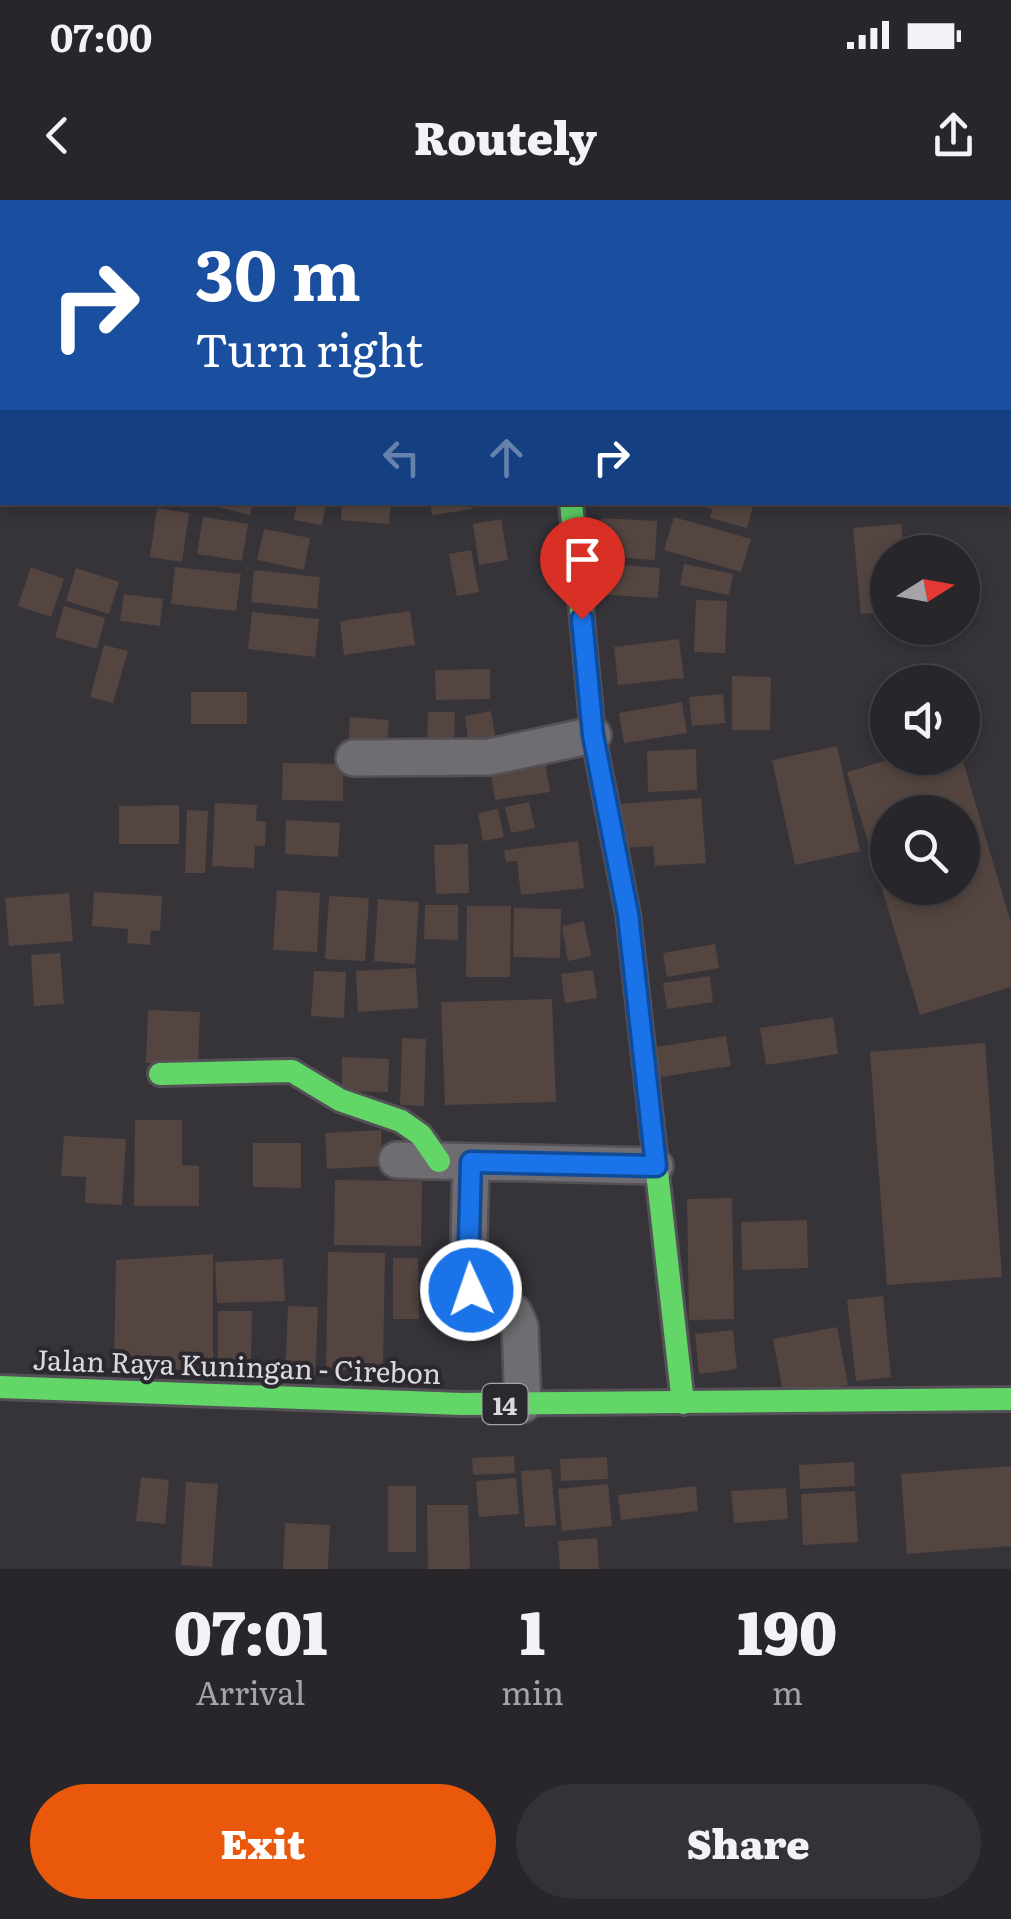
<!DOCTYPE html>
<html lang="en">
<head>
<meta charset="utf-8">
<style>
  :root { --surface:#28262b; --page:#343237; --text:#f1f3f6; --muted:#a5a5a9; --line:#444347; --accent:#ea580c }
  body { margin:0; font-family:Literata,serif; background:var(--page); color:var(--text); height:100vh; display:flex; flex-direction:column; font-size:38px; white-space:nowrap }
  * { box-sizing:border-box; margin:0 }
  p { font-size:32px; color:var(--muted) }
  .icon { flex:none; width:55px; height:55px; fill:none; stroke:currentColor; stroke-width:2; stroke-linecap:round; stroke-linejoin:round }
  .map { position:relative; height:1369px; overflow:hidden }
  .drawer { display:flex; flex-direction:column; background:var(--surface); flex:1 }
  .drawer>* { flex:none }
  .banner { position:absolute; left:0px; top:0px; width:1012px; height:305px; box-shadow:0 5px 15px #0003,0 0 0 2px var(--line); background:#1a4fa0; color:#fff; overflow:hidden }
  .needle { width:65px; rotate:79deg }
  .fabs { position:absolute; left:870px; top:335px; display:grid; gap:20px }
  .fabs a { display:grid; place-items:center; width:110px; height:110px; border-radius:50%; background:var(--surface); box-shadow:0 5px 15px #0003,0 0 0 2px var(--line); font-size:50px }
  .pin { position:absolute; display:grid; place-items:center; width:85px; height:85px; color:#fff; margin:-102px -42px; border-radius:50% 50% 50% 0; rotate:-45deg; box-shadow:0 0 10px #0007 }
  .pin .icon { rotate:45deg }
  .me { position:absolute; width:110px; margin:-55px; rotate:357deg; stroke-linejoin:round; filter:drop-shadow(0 0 8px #0008) }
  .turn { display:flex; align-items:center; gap:35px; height:210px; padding:0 30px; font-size:45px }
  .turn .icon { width:130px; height:130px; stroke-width:2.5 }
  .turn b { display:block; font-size:70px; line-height:85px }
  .lanes { display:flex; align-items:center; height:95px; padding:0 30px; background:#0003; justify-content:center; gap:50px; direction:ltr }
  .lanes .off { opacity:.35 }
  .eta { display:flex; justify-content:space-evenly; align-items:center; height:170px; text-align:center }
  .eta b { font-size:60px; font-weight:800; line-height:70px }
  .action { display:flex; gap:20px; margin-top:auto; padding:20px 30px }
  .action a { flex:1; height:115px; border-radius:60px; background:var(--accent); color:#fff; font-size:40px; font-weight:800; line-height:115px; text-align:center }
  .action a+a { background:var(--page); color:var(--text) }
  .status { display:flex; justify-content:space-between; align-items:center; height:70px; padding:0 50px; background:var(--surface); direction:ltr }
  .status svg { height:28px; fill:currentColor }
  header { display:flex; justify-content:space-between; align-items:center; height:130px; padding:0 30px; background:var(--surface); font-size:45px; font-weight:800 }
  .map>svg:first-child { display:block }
  .building { fill:#544540; fill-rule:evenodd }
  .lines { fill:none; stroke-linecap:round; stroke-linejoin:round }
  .street-casing { stroke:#535156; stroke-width:40 }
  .fast-casing { stroke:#535156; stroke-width:28 }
  .street { stroke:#6f6d71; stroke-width:35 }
  .fast { stroke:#63d668; stroke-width:22 }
  .route-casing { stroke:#114b97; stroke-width:25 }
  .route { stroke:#1a73e8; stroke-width:18 }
  .labels { text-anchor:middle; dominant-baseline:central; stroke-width:8; stroke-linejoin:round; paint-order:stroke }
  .shield { fill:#2c2830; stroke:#a6a3aa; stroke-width:2.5 }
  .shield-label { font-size:25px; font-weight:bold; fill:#dbd8de }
  .street-label { font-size:28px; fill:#dbd8de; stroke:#2c2830 }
</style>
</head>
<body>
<div class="status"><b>07:00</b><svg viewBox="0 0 49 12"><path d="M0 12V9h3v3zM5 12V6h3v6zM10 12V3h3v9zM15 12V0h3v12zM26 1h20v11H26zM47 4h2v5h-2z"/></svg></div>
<header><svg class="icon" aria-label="back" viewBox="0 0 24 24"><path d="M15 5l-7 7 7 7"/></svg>Routely<svg class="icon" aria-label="share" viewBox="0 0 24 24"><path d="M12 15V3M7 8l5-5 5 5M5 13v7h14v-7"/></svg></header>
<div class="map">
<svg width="1011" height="1369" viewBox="0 0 1011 1369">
  <rect width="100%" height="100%" fill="#363339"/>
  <g class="building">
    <path d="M197 302H253L250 315Z"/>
    <path d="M297 302H326L322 325 294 320Z"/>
    <path d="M342 302H391L389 324 341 320Z"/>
    <path d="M430 302H472L473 309 432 315Z"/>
    <path d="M691 302H754L747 328 710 318 712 309Z"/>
    <path d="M157 308 189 313 182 362 150 357Z"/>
    <path d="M203 317 248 324 242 361 197 354Z"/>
    <path d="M674 317 751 339 741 372 664 350Z"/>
    <path d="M601 318 657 321 655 360 599 356Z"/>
    <path d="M501 319 508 360 479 365 473 324Z"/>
    <path d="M901 324 904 352H888V412L861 414 853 328Z"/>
    <path d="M264 329 310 338 304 370 257 360Z"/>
    <path d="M471 350 479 392 457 396 449 354Z"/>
    <path d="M595 363 660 368 658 398 593 394Z"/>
    <path d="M684 364 733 374 729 395 680 385Z"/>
    <path d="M31 367 64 379 51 417 18 406Z"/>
    <path d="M175 367 241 374 236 411 171 404Z"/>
    <path d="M76 368 119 382 109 414 66 401Z"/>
    <path d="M254 370 320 377 317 409 251 402Z"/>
    <path d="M124 394 163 399 160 426 120 421Z"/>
    <path d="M696 400 727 401 725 453 694 452Z"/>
    <path d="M64 406 105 418 97 449 55 437Z"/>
    <path d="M410 411 415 445 344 455 340 421Z"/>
    <path d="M252 412 319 419 315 457 248 449Z"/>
    <path d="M679 439 684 478 618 485 614 447Z"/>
    <path d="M104 445 128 451 113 503 90 497Z"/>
    <path d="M490 469V499L436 500 435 470Z"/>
    <path d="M732 476 771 477 770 530H732Z"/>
    <rect x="191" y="492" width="56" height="32"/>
    <path d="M723 494 725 523 692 526 689 497Z"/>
    <path d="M682 502 687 533 624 543 619 513Z"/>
    <path d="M491 511 497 549 470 553 465 516Z"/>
    <path d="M428 512H455L454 551H427Z"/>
    <path d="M350 517 389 520 386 552 348 549Z"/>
    <path d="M837 546 860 651 795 665 772 560Z"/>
    <path d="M696 549 697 590 648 592 647 551Z"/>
    <path d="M544 554 550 592 495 600 489 563Z"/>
    <path d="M895 558H962L1011 723V787L920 815 847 572ZM888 612H962V688H888Z"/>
    <path d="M283 563 343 564V601L282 600Z"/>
    <path d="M701 598 706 663 655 666 653 646 623 648 620 604Z"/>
    <path d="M529 602 535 628 511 633 505 607Z"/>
    <path d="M215 603 257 605 256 621 266 622 265 646H255L254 668 212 666Z"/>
    <path d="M179 605V644H119V606Z"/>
    <path d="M498 609 504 637 483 641 478 613Z"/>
    <path d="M187 610 208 611 205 673H185Z"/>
    <path d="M286 620 340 623 338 657 285 654Z"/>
    <path d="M578 641 584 688 521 695 517 661 506 662 504 650Z"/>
    <path d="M468 644 469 693 436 694 434 645Z"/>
    <path d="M277 690 320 693 317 752 273 750Z"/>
    <path d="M94 692 162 696 160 731 151 730 150 745 127 743 128 729 92 726Z"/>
    <path d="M69 693 73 741 9 746 5 698Z"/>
    <path d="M329 696 369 698 365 761 325 759Z"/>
    <path d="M378 699 419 702 415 764 374 761Z"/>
    <path d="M425 705H458V740L424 739Z"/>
    <path d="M467 706H511L510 777H466Z"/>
    <path d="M514 708 561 709 560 758 513 757Z"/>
    <path d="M584 721 591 756 568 761 562 726Z"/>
    <path d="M715 744 719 768 667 777 663 753Z"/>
    <path d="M60 753 64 804 34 806 31 755Z"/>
    <path d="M416 768 418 808 358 812 356 771Z"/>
    <path d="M593 770 597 798 565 803 561 774Z"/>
    <path d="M314 771 346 772 344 818 311 816Z"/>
    <path d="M710 776 713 802 667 809 663 783Z"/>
    <path d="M552 799 556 902 445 905 441 802Z"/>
    <path d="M148 810 200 812 198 864 146 863Z"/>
    <path d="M833 817 838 854 766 865 760 828Z"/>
    <path d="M726 836 731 866 654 878 649 848Z"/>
    <path d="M402 838 426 839 424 906 400 905Z"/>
    <path d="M985 843 1002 1077 887 1085 870 852Z"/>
    <path d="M342 857 389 859 388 892 342 891Z"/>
    <path d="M135 920H182V965L199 966V1006H134Z"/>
    <path d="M381 930 382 966 327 969 325 933Z"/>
    <path d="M64 936 126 939 122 1005 85 1003 86 977 61 976Z"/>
    <path d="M253 943H301V988L253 987Z"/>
    <path d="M335 980 422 981 421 1046 334 1045Z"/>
    <path d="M732 998 734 1119 689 1120 687 999Z"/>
    <path d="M807 1020 808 1068 742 1070 741 1022Z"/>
    <path d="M328 1052 385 1053 383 1171 326 1170Z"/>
    <path d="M213 1054V1170L114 1169 116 1060Z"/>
    <path d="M393 1058H418L419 1119H393Z"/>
    <path d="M283 1059 285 1101 217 1103 215 1062Z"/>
    <path d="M883 1096 891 1177 856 1181 847 1100Z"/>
    <path d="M288 1106 318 1107 315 1183 285 1181Z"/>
    <path d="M218 1111H252L251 1165 218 1164Z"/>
    <path d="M837 1127 848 1185 784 1197 773 1139Z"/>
    <path d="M733 1130 737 1169 699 1174 695 1134Z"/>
    <path d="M514 1256 515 1273 473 1275 472 1258Z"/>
    <path d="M607 1257 608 1279 561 1281 560 1259Z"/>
    <path d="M854 1262 855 1286 800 1289 799 1265Z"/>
    <path d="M1011 1266V1346L907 1354 901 1274Z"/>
    <path d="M551 1269 556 1325 525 1327 521 1271Z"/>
    <path d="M141 1277 169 1280 165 1324 136 1321Z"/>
    <path d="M516 1278 519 1314 479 1317 476 1281Z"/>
    <path d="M186 1282 218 1284 212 1367 181 1365Z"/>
    <path d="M608 1284 612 1326 562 1331 558 1289Z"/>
    <rect x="388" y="1286" width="28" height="66"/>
    <path d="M696 1286 698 1311 621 1320 618 1295Z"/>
    <path d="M786 1288 788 1319 734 1323 731 1291Z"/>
    <path d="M855 1291 858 1342 803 1345 801 1294Z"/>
    <path d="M427 1305H468L470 1369H428Z"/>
    <path d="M285 1323 330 1325 328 1369H283Z"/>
    <path d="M597 1338 599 1369H560L558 1341Z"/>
  </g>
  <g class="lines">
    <g class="street-casing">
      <g id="street">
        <path d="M535 0 536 2"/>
        <path d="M945 0 946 2"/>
        <path d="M879 2 882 0"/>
        <path d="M1010 168 1011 170"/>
        <path d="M354 558 490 557 593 535"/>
        <path d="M397 960 655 966"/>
        <path d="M471 962 468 1078 477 1098 514 1113 520 1127 523 1204"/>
      </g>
    </g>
    <g class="fast-casing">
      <g id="fast">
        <path d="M571 302 593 535 628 714 683 1203"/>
        <path d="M160 874 292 871 340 900 401 921 421 935 439 961"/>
        <path d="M0 1187 462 1204 1011 1199"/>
      </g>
    </g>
    <use href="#street" class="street"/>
    <use href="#fast" class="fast"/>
  </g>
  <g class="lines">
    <g class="route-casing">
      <path id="route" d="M471 1090 468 1078 471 962 656 966 628 714 593 535 582 419"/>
    </g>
    <use href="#route" class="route"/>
  </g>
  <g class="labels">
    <rect class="shield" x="482.5" y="1184" width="45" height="40" rx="8"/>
    <g class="shield-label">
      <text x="505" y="1204">14</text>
    </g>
    <g class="street-label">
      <text transform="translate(237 1165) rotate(2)">Jalan Raya Kuningan - Cirebon</text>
    </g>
  </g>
</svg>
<div class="fabs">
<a><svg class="needle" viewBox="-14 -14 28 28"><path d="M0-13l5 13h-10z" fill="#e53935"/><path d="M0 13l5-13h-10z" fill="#a5a5a9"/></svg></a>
<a><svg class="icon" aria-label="sound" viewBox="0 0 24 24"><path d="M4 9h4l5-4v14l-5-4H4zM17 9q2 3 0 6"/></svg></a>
<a><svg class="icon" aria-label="search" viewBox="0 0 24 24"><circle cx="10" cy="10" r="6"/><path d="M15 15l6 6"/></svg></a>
</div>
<div class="pin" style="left:582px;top:419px;background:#d93025"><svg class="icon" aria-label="arrive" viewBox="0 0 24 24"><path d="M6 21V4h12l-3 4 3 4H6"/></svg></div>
<svg class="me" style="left:471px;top:1090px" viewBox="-20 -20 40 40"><circle r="17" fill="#1a73e8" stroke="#fff" stroke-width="3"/><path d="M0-11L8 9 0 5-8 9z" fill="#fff"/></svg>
<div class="banner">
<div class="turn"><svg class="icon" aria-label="right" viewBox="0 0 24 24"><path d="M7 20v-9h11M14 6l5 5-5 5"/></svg><div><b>30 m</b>Turn right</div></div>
<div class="lanes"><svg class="icon off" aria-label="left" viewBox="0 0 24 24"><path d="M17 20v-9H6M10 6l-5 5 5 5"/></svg><svg class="icon off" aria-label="ahead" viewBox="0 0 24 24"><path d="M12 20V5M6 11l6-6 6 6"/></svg><svg class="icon" aria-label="right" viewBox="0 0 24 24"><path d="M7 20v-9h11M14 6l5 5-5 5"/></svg></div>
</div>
</div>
<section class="drawer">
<div class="eta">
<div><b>07:01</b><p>Arrival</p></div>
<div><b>1</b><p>min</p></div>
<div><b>190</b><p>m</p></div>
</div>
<div class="action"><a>Exit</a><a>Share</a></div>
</section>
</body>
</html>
